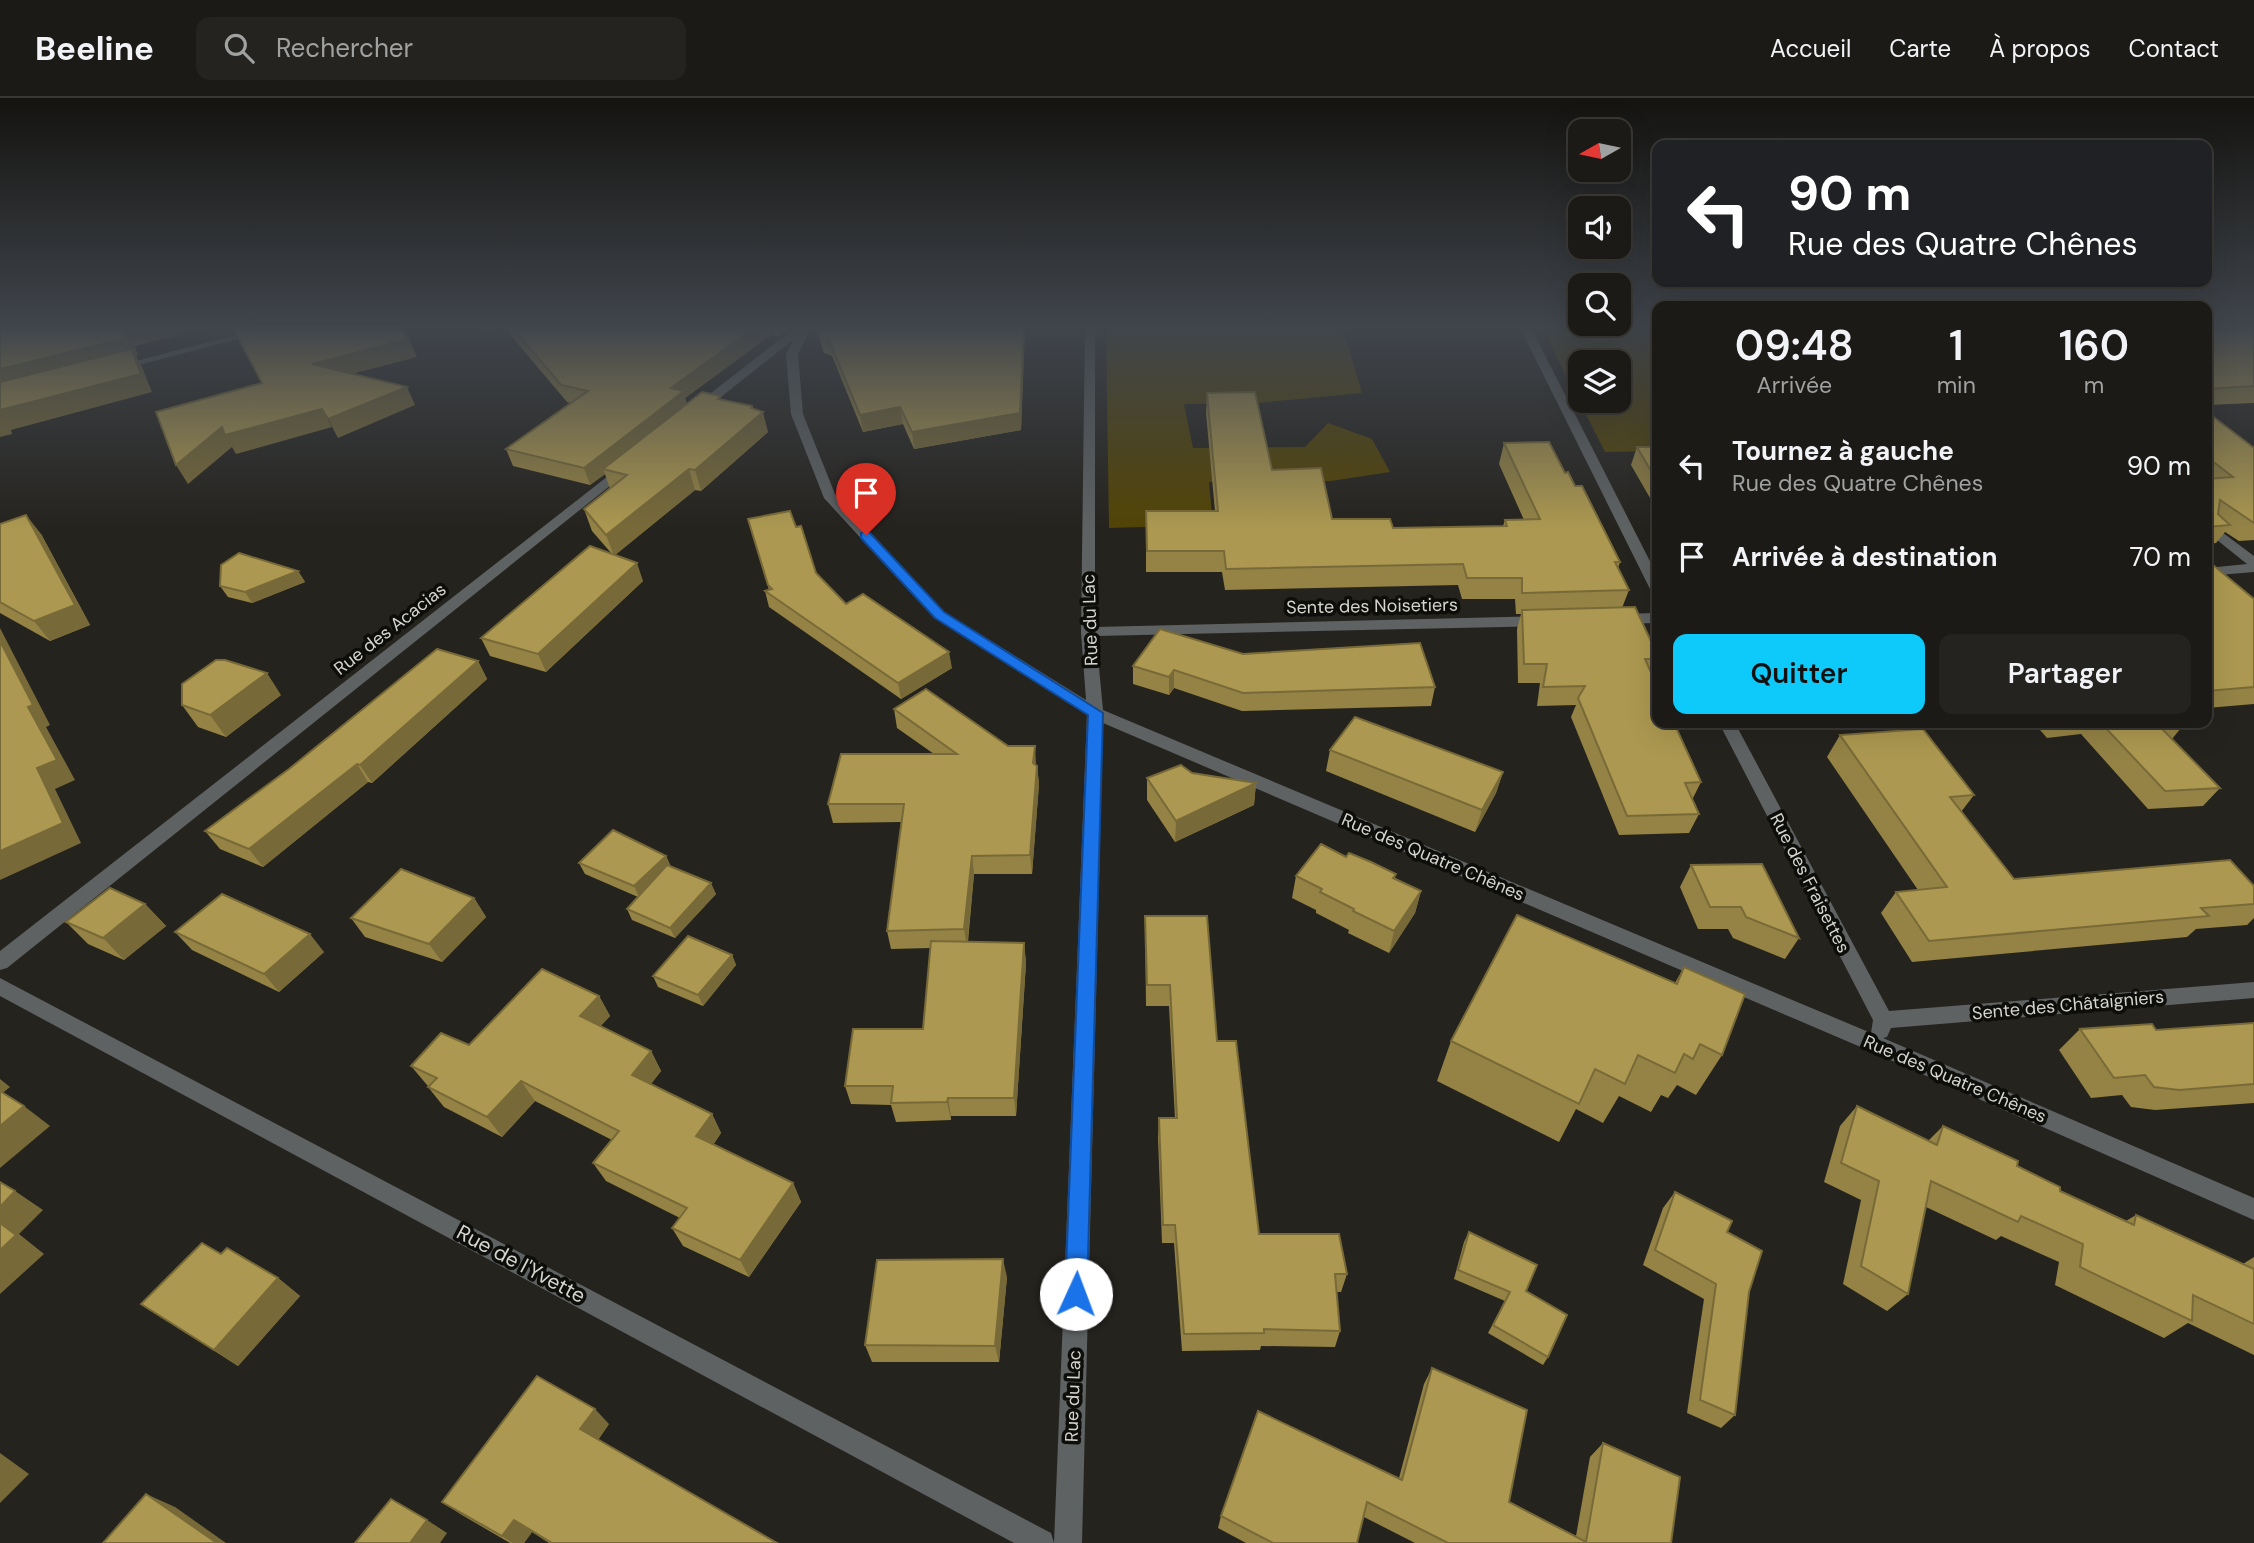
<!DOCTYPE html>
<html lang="fr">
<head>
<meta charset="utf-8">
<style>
  :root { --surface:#1c1a16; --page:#25231f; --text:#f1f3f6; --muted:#a0a1a1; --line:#3a3835; --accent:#0dcafa }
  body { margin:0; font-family:"DM Sans",sans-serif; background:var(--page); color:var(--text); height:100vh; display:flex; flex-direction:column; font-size:26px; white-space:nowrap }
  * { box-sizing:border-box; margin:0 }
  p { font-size:23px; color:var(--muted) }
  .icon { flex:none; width:38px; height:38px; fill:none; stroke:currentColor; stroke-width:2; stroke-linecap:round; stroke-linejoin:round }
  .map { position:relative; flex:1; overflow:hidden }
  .drawer { position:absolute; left:1652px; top:203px; width:560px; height:427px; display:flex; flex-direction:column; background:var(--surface); border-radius:14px; box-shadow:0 7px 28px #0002,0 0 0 2px var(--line) }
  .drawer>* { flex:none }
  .banner { position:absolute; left:1652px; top:42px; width:560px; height:147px; border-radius:14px; box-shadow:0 7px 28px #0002,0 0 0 2px var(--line); background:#202124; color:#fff; overflow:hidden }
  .needle { width:46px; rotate:261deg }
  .fabs { position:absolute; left:1568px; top:21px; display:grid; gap:14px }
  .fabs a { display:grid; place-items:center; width:63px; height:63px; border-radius:14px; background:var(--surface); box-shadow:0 7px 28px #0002,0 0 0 2px var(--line); font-size:35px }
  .pin { position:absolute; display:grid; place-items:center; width:60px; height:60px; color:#fff; margin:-72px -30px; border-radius:50% 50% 50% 0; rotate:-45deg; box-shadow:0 0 7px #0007 }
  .pin .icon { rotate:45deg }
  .me { position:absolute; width:77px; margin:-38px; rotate:2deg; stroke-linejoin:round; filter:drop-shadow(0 0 5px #0008) }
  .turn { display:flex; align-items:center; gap:24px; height:147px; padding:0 21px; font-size:32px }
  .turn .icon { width:91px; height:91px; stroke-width:2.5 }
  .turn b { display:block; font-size:49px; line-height:60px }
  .eta { display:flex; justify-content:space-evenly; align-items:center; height:119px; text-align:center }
  .eta b { font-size:42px; font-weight:600; line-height:49px }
  .action { display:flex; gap:14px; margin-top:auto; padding:14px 21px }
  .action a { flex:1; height:80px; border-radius:14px; background:var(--accent); color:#111; font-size:28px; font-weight:600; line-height:80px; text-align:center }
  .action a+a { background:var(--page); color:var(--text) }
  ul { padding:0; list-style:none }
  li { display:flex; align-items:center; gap:21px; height:91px; padding:0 21px }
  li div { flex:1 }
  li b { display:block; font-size:26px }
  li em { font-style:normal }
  header { display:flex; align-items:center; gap:42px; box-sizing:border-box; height:98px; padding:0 35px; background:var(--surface); border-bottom:2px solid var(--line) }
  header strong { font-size:33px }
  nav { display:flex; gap:38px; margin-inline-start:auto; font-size:24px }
  .search { width:490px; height:63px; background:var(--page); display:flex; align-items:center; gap:18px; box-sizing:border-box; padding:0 24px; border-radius:14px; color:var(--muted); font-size:26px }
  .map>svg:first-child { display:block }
  .green { fill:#534405; fill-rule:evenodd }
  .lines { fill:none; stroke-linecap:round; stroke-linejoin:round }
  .street { fill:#5e6263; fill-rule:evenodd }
  .wall { fill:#948345 }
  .shaded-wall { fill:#786a38 }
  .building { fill:#ac9850; stroke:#786a38; stroke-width:2 }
  .route { fill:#1a73e8; stroke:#114b97; stroke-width:2 }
  .labels { text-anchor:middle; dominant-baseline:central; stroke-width:7; stroke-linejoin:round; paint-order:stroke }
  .street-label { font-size:18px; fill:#d5d4d0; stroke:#0d0d0a }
  .near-street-label { font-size:21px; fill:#d5d4d0; stroke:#0d0d0a }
</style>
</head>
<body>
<header>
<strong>Beeline</strong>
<div class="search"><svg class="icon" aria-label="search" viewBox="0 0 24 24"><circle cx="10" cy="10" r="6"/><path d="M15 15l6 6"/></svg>Rechercher</div>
<nav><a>Accueil</a><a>Carte</a><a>À propos</a><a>Contact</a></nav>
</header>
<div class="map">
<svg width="2254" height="1445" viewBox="0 0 2254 1445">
  <rect width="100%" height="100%" fill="#25231e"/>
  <g class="green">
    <path d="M1106 228H1342L1362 295 1258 305 1184 306 1193 350 1305 349 1328 325 1372 341 1390 374 1331 383 1209 384 1213 427 1109 430Z"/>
    <path d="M1541 228H1657V353L1605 354ZM1580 264H1619V303H1580Z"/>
  </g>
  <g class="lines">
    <g class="street">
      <path d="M270 228H289L119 272 113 269Z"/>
      <path d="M797 228H812L798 256 803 316 835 396 944 514 1086 602 1081 534 1085 228H1095V529L1543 518 1550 523 1543 528 1096 538 1103 612 1871 935 1873 922 1719 625H1735L1889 913 2254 884V900L1891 930 1887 939 1883 940 2254 1100V1122L1870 953 1103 625 1082 1445H1014L0 898V880L1051 1435 1054 1445 1087 617 934 520 824 400 791 316 786 256 794 241 701 315H693V309Z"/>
      <path d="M1519 228H1530L1657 477V495L1650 491Z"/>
      <path d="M626 364 631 365V371L7 870 0 872V853Z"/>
      <path d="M2207 423 2254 458V474L2207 478V470L2247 466 2207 434Z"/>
      <path d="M1657 515V525L1617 526 1610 521 1617 516Z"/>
    </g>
  </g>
  <g class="wall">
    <path d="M503 228H793L779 239 772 236 685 300 687 306 720 298 721 302 752 308 768 334 701 393 695 392 615 457 643 483 546 574 490 558 481 540 612 456 592 433 584 411 610 391 605 376 590 387 513 368 506 351 570 305 567 304Z"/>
    <path d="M815 228H1025L1021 332 914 351 903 326 863 334 832 258 824 255Z"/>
    <path d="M2207 228H2254V305L2207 307Z"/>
    <path d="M1207 295 1272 372 1332 421 1393 430 1503 428 1505 422H1524L1499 366 1504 345 1565 375 1575 388 1620 464 1618 470 1629 492 1622 510 1657 556V566L1653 578 1701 684 1692 702 1699 716 1689 735 1619 737 1571 619 1576 607 1537 608 1540 585H1518L1517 531 1521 516H1516L1515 501H1462L1458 487 1225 492 1222 474H1146V413H1215L1206 315Z"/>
    <path d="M2207 314 2254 350V442L2239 443 2225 434 2216 445 2207 446Z"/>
    <path d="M1637 349H1657V412L1631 367Z"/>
    <path d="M748 421 796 429 816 475 846 506 952 570 901 601 769 509 765 493 769 492Z"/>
    <path d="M0 425 41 436 90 527 50 543 0 515Z"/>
    <path d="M2207 462 2254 501V606L2207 610Z"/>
    <path d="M298 473 305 484 252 505 228 499 220 488Z"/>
    <path d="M1243 556 1435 589 1431 608 1242 613 1174 590 1169 597 1133 586V568Z"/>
    <path d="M478 563 487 581 372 685 368 684 263 769 220 751 205 733Z"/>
    <path d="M281 597 226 639 198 629 182 607Z"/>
    <path d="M894 611 1037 668 1039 686 1032 776H974L968 844 1024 845 1026 865 1016 1018H951V1022L896 1024 891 1007 851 1006 845 988 923 931 931 850 891 851 887 833 901 724 833 725 828 706 934 656 897 630Z"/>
    <path d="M2034 625H2176L2181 630 2172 641 2220 690 2203 708 2148 711 2081 636 2047 640Z"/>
    <path d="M1840 637 1974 697 1961 714 2014 781 2254 788V820L2247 827 2196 831 2187 839 1912 864 1881 815 1896 794 1918 792 1827 659Z"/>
    <path d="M1330 652 1503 674 1496 695 1475 734 1326 673Z"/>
    <path d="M1147 680 1256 685 1254 707 1175 744 1147 702Z"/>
    <path d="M666 758 671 769 716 796 675 840 632 822 627 811 638 799 585 776 579 765Z"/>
    <path d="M1346 759 1396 776 1395 780 1421 793 1415 815 1389 855 1348 835 1349 832 1316 815V812L1292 800 1296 778Z"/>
    <path d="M1691 767 1799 840 1785 861 1733 840 1728 831H1698L1680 789Z"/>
    <path d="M474 800 486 819 442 864 365 839 351 820Z"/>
    <path d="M145 806 166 828 124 862 88 846 66 824Z"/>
    <path d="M1145 818 1217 943 1259 1136 1347 1176 1341 1194H1336L1340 1233 1335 1249 1261 1248 1260 1252 1182 1253 1174 1145H1162L1158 1040 1159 1020H1175L1169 908H1146Z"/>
    <path d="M175 834 324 854 279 894 192 852Z"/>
    <path d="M732 857 736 867 703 908 658 889 653 878Z"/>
    <path d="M1684 869 1722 957 1696 997 1677 987 1668 1000 1661 997 1651 1014 1619 998 1603 1025 1576 1011 1559 1044 1437 983 1451 943 1675 885Z"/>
    <path d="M599 898 610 918 600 928 651 953 661 973 651 986 712 1016 721 1035 713 1047 793 1085 801 1104 749 1179 683 1148 672 1130 680 1120 606 1083 593 1065 612 1042 535 1003 502 1039 444 1009 428 989H429L427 987 411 968 469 947Z"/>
    <path d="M2254 925V1005L2155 1012 2131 1009 2122 997 2091 1000 2059 952 2080 931 2156 932Z"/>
    <path d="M1857 1008 1928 1043 1943 1028 2060 1093 2126 1123 2136 1117 2243 1166 2254 1159V1257L2188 1225 2164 1240 2055 1187 2059 1164 2001 1138 1996 1142 1926 1109 1908 1196 1887 1213 1843 1186 1861 1102 1824 1084 1840 1028Z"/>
    <path d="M1675 1094 1727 1134 1749 1194 1735 1317 1721 1330 1687 1315 1704 1201 1643 1167 1663 1110Z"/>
    <path d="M1469 1134 1526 1193 1548 1259 1543 1267 1488 1235 1505 1203 1454 1181 1464 1144Z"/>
    <path d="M221 1156 278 1180 300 1198 238 1268 141 1206Z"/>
    <path d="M1007 1179 999 1264H872L865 1247Z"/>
    <path d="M1432 1270 1509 1404 1576 1438 1590 1359 1603 1345 1671 1445H1415L1364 1419 1357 1445H1246L1218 1430 1221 1418 1399 1380 1424 1286Z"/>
    <path d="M609 1326 598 1342 777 1445H549L532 1434 524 1445H510L462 1417 442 1404Z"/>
  </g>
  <g class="shaded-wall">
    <path d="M133 228H216L135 248 138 258H136L142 269 152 294 11 332 12 336 0 339V271Z"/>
    <path d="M484 228H503L486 234Z"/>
    <path d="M757 228H771L772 236 685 300 688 310 603 371 605 376 590 387 584 370 671 290Z"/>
    <path d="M777 228H793L779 239Z"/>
    <path d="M1024 228H1025L1021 332 914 351 912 334Z"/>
    <path d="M409 241 417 259 321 284 312 266Z"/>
    <path d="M407 289 415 307 338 340 328 321Z"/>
    <path d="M752 308 755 320 763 314 768 334 701 393 695 372Z"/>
    <path d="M900 309 903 326 863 334 860 317Z"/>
    <path d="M322 311 332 329 236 356 232 349 188 386 176 367 222 329Z"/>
    <path d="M689 371 695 392 614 458 606 437Z"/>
    <path d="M26 417 41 436 90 527 50 543 34 523Z"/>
    <path d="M637 465 643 483 546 574 538 556Z"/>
    <path d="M298 473 305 484 252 505 245 494Z"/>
    <path d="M0 530 50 627 46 629 75 682 55 691 81 745 0 782V753L37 670 28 609 0 543Z"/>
    <path d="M949 554 952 570 901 601 898 585Z"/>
    <path d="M478 563 487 581 372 685 360 667Z"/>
    <path d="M1174 572V590L1169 597V579Z"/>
    <path d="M267 575 281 597 226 639 210 617Z"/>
    <path d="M1035 648 1036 666 1033 665Z"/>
    <path d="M357 666 368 684 263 769 249 751Z"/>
    <path d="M1037 668 1039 686 1032 776 1030 757Z"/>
    <path d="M1503 674 1496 695 1475 734 1482 712Z"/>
    <path d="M1256 685 1254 707 1175 744 1176 723Z"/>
    <path d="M666 758 671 769 639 799 634 788Z"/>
    <path d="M972 758 974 776 967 849 964 831Z"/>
    <path d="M711 785 716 796 675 840 670 830Z"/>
    <path d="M1421 793 1415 815 1389 855 1394 833Z"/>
    <path d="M474 800 486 819 442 864 429 846Z"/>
    <path d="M145 806 166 828 124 862 103 840Z"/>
    <path d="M310 836 324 854 279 894 264 876Z"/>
    <path d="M1024 845 1026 865 1016 1018 1014 1000Z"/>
    <path d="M732 857 736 867 703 908 698 897Z"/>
    <path d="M599 898 610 918 591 939 580 918Z"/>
    <path d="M651 953 661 973 643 996 632 977Z"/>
    <path d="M0 981 10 989 0 997Z"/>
    <path d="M521 983 535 1003 502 1039 487 1019Z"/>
    <path d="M948 1000 951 1018V1022L947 1004Z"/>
    <path d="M24 1008 50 1028 0 1070V1028Z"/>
    <path d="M712 1016 721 1035 706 1057 696 1038Z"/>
    <path d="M793 1085 801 1104 749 1179 740 1162Z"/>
    <path d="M15 1093 43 1112 19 1136 44 1156 0 1196V1109Z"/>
    <path d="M1003 1161 1007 1179 999 1264 995 1248Z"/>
    <path d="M278 1180 300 1198 238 1268 214 1252Z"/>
    <path d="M595 1311 609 1326 595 1346 580 1331Z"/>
    <path d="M0 1355 29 1376 0 1405Z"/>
    <path d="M146 1396 175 1409 226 1445H217Z"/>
    <path d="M427 1422 447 1435 440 1445H410Z"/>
    <path d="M514 1422 532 1434 524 1445H512L502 1438Z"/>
  </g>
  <g class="building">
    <path d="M0 228H133L124 230 127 240 0 271Z"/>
    <path d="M232 228H399L409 241 312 266 407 289 328 321 322 311 225 337 222 329 176 367 156 314 262 285Z"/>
    <path d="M511 228H757L671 290 684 293 584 370 506 351 588 293 561 287Z"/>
    <path d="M817 228H1024L1020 315 912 334 900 309 860 317 829 242 821 239Z"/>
    <path d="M2207 228H2254V288L2207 291Z"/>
    <path d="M131 251 141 276 0 312V284Z"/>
    <path d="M702 294 720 298 718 301 752 308 751 310 763 314 695 372 689 371 606 437 584 411 627 377 603 371Z"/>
    <path d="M1255 294 1272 372 1321 370 1332 421H1390L1393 430 1507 428 1505 422 1540 421 1504 345 1549 344 1565 375 1568 374 1575 388H1582L1620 464H1615L1629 492 1522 495V480H1467L1463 466 1226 471 1224 453H1147L1146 413H1218L1207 295Z"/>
    <path d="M2207 314 2254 350V425L2220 402 2218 416 2230 427 2207 429V381L2233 379 2207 359Z"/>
    <path d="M1637 349H1657V383Z"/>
    <path d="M790 413 796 429 801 428 816 475 846 506 863 496 949 554 898 585 765 493 772 491 768 487 748 421Z"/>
    <path d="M26 417 75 507 34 523 0 504V426Z"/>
    <path d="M590 448 637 465 538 556 481 540Z"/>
    <path d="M239 455 298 473 245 494 220 488 221 467Z"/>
    <path d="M2207 462 2254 501V589L2207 593Z"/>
    <path d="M1635 509 1657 556V561H1645L1657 588V625H1674L1701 684 1685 685 1699 716 1627 718 1578 600 1585 588 1543 589 1547 566H1524L1522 512Z"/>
    <path d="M1160 531 1243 556 1420 545 1435 589 1243 595 1174 572 1169 579 1133 568Z"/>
    <path d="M0 543 33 607 28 609 57 662 37 670 63 725 0 753Z"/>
    <path d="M437 551 478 563 360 667 357 666 249 751 205 733 289 671Z"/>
    <path d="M216 562H225L267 575 210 617 182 607V586Z"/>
    <path d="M926 591 1008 648H1035L1033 665 1037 668 1030 757 972 758 964 831 887 833 904 706H828L841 656H957L894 611Z"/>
    <path d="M1355 619 1503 674 1482 712 1330 652Z"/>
    <path d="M2101 625H2176L2181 630 2162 631 2220 690 2165 693Z"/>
    <path d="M1923 631 1974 697 1950 699 2014 781 2230 762 2254 788V806L2201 810 2209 818 1929 843 1896 794 1947 789 1840 637Z"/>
    <path d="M1181 667 1192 675 1256 685 1176 723 1147 680Z"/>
    <path d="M613 732 666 758 634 788 579 765Z"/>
    <path d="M1321 746 1346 759 1349 755 1371 764 1396 776 1393 780 1421 793 1394 833 1353 813 1354 811 1320 794 1322 791 1296 778Z"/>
    <path d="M1762 766 1799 840 1746 819 1741 809H1710L1691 767Z"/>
    <path d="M667 767 711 785 670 830 627 811Z"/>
    <path d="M401 771 474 800 429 846 351 820Z"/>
    <path d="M110 790 145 806 103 840 66 824Z"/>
    <path d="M222 796 310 836 264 876 175 834Z"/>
    <path d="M1517 817 1677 886 1684 869 1745 896 1722 957 1700 946 1693 961 1684 956 1675 975 1638 957 1625 986 1595 971 1579 1006 1451 943Z"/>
    <path d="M1145 818H1207L1217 943H1236L1259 1136H1339L1347 1176H1335L1340 1233 1264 1231V1235L1184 1236 1175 1127H1163L1159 1020H1177L1170 887H1147Z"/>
    <path d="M688 838 732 857 698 897 653 878Z"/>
    <path d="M931 843 1024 845 1014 1000H948L947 1004 891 1005 893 988H845L853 931H923Z"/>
    <path d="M542 871 599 898 580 918 651 953 632 977 712 1016 696 1038 793 1085 740 1162 672 1130 687 1110 593 1065 619 1033 521 983 487 1019 428 989 437 980 411 968 441 935 469 947Z"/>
    <path d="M2254 925V986L2179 992 2154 989 2145 977 2114 980 2080 931 2152 926 2156 932Z"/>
    <path d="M0 993 24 1008 0 1028Z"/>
    <path d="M1857 1008 1937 1047 1943 1028 2018 1063 2017 1068 2060 1089V1093L2134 1127 2136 1117 2254 1171V1226L2193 1197 2192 1223 2080 1169 2083 1146 2021 1118 2018 1124 1931 1083 1908 1196 1861 1168 1879 1083 1841 1065Z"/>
    <path d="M0 1084 15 1093 0 1109Z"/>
    <path d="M1675 1094 1732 1123 1727 1134 1762 1153 1749 1194 1735 1317 1700 1302 1716 1186 1655 1152Z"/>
    <path d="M0 1125 16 1137 0 1152Z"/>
    <path d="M1469 1134 1537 1167 1526 1193 1567 1217 1548 1259 1493 1227 1510 1194 1458 1172Z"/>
    <path d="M202 1145 221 1156 227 1150 278 1180 214 1252 141 1206Z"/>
    <path d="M1003 1161 995 1248 865 1247 877 1162Z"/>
    <path d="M1432 1270 1527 1312 1509 1404 1586 1444 1603 1345 1680 1379 1671 1445H1448L1367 1404 1357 1445H1273L1221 1418 1258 1313 1402 1382Z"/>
    <path d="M537 1278 595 1311 580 1331 777 1445H552L514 1422 502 1438 442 1404Z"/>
    <path d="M146 1396 217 1445H103Z"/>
    <path d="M391 1401 427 1422 410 1445H355Z"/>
  </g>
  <linearGradient id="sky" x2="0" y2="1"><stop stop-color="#141310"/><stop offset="0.53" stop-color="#40454c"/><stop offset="1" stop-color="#40454c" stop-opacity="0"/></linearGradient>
  <rect width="2254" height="431" fill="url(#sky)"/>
  <path class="route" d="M866 433 870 435 944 514 1103 615 1087 1196 1084 1204 1076 1207 1069 1204 1065 1196 1088 617 935 520 861 440V435Z"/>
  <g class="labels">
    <g class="street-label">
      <text transform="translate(1372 508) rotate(-1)">Sente des Noisetiers</text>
      <text transform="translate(1090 522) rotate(-92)">Rue du Lac</text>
      <text transform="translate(390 531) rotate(-38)">Rue des Acacias</text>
      <text transform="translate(1433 759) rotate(23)">Rue des Quatre Chênes</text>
      <text transform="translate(1810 785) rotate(63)">Rue des Fraisettes</text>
      <text transform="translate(2068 907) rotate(-5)">Sente des Châtaigniers</text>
      <text transform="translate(1955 981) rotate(23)">Rue des Quatre Chênes</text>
      <text transform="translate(1073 1298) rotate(-88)">Rue du Lac</text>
    </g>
    <g class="near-street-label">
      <text transform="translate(521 1166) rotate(28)">Rue de l'Yvette</text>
    </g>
  </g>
</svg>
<div class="fabs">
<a><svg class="needle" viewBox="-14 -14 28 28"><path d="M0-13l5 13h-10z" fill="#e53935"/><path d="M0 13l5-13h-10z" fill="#a0a1a1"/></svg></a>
<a><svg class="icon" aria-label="sound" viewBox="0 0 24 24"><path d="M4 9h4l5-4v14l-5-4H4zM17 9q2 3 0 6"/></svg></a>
<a><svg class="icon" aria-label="search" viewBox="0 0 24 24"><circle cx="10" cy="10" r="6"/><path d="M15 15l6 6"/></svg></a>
<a><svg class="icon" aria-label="layers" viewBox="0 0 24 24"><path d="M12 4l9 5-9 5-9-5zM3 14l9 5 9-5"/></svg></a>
</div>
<div class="pin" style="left:866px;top:437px;background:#d93025"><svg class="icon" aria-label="arrive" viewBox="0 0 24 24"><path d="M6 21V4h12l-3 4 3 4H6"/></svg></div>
<svg class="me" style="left:1076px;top:1196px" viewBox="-20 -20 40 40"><circle r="19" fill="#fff"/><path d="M0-13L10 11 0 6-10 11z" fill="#1a73e8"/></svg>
<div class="banner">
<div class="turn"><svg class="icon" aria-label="left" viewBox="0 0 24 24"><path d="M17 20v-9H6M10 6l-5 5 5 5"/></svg><div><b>90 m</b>Rue des Quatre Chênes</div></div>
</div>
<section class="drawer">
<div class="eta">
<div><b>09:48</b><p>Arrivée</p></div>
<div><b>1</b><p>min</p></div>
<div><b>160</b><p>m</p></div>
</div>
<ul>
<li><svg class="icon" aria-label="left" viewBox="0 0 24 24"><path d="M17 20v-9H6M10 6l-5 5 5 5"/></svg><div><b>Tournez à gauche</b><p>Rue des Quatre Chênes</p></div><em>90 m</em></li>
<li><svg class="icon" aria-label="arrive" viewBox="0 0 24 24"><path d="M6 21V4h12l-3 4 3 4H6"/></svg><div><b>Arrivée à destination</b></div><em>70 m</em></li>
</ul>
<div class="action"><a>Quitter</a><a>Partager</a></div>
</section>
</div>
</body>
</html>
